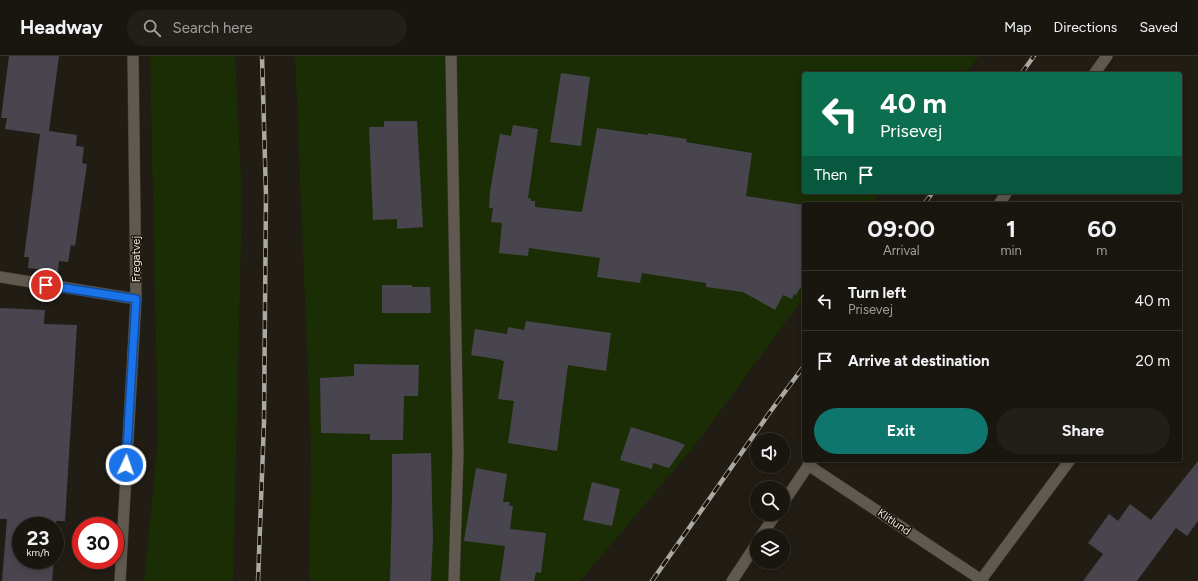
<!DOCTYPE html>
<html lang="en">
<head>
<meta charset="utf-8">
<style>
  :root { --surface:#19150f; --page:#221e18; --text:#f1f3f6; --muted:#9f9f9e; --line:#37342f; --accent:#0f766e }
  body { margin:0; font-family:Figtree,sans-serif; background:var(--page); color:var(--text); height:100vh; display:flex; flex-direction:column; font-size:15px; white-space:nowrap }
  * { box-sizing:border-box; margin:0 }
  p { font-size:13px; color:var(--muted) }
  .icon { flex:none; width:22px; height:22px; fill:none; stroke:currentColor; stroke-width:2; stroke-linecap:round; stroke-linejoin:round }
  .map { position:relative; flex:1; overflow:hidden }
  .panel { position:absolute; left:802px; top:146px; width:380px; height:260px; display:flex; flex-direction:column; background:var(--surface); border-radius:4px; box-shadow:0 2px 6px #0003,0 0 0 1px var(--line) }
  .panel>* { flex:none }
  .hud { position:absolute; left:802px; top:16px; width:380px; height:122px; border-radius:4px; box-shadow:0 2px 6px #0003,0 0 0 1px var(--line); background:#0b6e4f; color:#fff; overflow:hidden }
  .controls { position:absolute; left:750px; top:377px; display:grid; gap:8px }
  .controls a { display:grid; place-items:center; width:40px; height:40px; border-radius:50%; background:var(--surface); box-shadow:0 2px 6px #0003,0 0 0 1px var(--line); font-size:20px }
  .speed { position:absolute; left:12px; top:461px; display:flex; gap:8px; font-size:20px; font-weight:700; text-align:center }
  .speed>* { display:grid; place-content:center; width:52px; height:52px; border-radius:50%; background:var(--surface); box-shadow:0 2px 6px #0003,0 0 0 1px var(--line); line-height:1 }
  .speed small { font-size:10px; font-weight:400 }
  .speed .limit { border:6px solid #d22; background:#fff; color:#111 }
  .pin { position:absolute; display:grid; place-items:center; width:34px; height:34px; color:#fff; margin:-17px; border:2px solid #fff; border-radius:50%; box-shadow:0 1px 4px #0007 }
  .me { position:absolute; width:44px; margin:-22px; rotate:3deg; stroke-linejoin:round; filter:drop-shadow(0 0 3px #0008) }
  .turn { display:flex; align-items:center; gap:14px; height:84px; padding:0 12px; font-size:18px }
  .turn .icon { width:52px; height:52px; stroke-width:2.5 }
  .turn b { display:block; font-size:28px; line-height:34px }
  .then { display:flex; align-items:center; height:38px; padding:0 12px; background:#0003; gap:8px; font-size:15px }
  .eta { display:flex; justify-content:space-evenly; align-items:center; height:68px; text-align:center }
  .eta b { font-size:24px; font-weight:700; line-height:28px }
  .cta { display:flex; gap:8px; margin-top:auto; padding:8px 12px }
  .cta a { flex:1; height:46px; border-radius:24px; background:var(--accent); color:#fff; font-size:16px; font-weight:700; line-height:46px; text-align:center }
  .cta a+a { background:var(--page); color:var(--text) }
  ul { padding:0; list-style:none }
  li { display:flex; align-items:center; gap:12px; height:60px; padding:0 12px; border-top:1px solid var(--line) }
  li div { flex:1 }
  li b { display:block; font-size:15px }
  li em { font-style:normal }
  header { display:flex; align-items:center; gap:24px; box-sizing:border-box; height:56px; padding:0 20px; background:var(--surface); border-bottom:1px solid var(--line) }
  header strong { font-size:19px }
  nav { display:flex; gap:22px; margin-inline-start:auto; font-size:14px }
  .search { width:280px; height:36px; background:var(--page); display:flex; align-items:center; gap:10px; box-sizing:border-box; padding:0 14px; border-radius:22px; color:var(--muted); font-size:15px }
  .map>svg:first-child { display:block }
  .green { fill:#1b2d05 }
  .building { fill:#48454e }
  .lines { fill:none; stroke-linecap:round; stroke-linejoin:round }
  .minor-casing { stroke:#3c3733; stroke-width:12 }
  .minor { stroke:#5f594f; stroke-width:11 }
  .rail-casing { stroke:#aca8a2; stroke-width:4.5 }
  .rail { stroke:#18130b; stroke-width:3; stroke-dasharray:9; stroke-linecap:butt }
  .route-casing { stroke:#114b97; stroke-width:10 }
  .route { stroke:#1a73e8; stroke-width:7 }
  .labels { text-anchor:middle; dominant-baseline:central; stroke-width:3; stroke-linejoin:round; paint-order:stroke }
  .street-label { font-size:11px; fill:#e9e6e0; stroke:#18130b }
</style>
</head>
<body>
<header>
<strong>Headway</strong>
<div class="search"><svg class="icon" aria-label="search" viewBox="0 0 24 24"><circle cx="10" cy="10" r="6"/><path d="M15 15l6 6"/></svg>Search here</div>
<nav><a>Map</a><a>Directions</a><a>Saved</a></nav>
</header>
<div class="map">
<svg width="1198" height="525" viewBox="0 0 1198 525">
  <rect width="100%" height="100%" fill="#211c14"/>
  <g class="green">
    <path d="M150 0H235L242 142 233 525H144L158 384Z"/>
    <path d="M295 0H979L966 18H804V136H880L871 148H804V241L693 392 580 525H309L311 392Z"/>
  </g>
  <g class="building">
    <path d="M9 0H59L49 75 77 79 76 90 84 91 82 107 87 108 75 190 71 189 68 206 59 205 58 216 28 212 29 201H24L40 78 5 73 7 62H1Z"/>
    <path d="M561 17 590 21 581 90 550 86Z"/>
    <path d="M384 65H417L423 171 397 173V163L373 164 369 71H384Z"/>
    <path d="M513 69 538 73 528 142 531 143V145H535V151L582 156 597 72 648 79V77L687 83 686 86 752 97 746 140 804 149V226L796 239 794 238 792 243 783 239 775 254 743 236 706 231V227L642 217 640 227 597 221 600 202 529 192 528 200 499 197 502 167 491 166 493 152H489L490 135 500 78 511 80Z"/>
    <path d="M382 229H412V231H430L431 257H382Z"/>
    <path d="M0 252 45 254 44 268 77 269 65 465H56L55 485V470H21V504H54L52 525H2L7 463H0Z"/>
    <path d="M526 265 611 277 606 315 568 309 557 395 508 387 514 345 498 343 504 305H502V304L471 299 475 273 507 278 508 271 524 274Z"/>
    <path d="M354 308 419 309 418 340H404L403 384H370V378L321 377 320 322 354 320Z"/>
    <path d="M631 371 676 385 685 389 669 412 653 407 652 413 620 404Z"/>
    <path d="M431 397 433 482 431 525H390L392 442V398Z"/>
    <path d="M1198 405V465L1187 480 1176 472 1137 525H1083L1103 498 1088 487 1109 458 1118 465 1130 448 1151 464Z"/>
    <path d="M476 412 507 418 503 446H510L509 450H513L510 473 546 477 541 517 536 516 534 525H500L505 490 464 485Z"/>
    <path d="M592 426 620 433 612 470 583 464Z"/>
  </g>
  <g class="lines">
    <g class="minor-casing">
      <g id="minor">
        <path d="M451 0 458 397 454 525"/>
        <path d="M1094 18 1107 0"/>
        <path d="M999 148 1007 136"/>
        <path d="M0 221 136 243"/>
        <path d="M808 409 983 525"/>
        <path d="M783 447 812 404"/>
        <path d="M761 480 776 458"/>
        <path d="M981 524 1070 404"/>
        <path d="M120 525 136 243 133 0"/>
        <path d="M732 525 757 487"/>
      </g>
    </g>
    <use href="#minor" class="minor"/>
    <g class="rail-casing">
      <g id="rail">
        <path d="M1021 18 1034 0"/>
        <path d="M924 148 933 136"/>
        <path d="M258 525 264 366 266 139 262 0"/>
        <path d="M652 525 770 356 804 310"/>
      </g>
    </g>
    <use href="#rail" class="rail"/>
  </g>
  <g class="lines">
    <g class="route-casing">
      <path id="route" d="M46 229 136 243 126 409"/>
    </g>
    <use href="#route" class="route"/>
  </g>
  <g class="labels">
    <g class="street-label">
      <text transform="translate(136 203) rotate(-90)">Fregatvej</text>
      <text transform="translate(894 466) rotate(34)">Klitlund</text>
    </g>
  </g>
</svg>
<div class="controls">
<a><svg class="icon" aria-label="sound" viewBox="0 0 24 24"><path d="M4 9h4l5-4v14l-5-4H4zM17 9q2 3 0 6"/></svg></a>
<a><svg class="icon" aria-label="search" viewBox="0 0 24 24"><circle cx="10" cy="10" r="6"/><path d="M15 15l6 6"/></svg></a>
<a><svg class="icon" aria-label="layers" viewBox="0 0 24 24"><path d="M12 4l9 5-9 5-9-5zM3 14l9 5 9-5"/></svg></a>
</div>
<div class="speed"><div>23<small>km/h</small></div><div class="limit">30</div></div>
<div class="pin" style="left:46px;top:229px;background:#d93025"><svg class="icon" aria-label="arrive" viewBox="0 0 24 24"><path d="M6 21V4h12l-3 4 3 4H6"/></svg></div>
<svg class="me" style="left:126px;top:409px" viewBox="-20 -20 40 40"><circle r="17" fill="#1a73e8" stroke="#fff" stroke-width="3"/><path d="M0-11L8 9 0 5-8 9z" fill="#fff"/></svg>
<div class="hud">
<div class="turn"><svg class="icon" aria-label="left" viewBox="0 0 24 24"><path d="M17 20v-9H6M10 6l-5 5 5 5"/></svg><div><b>40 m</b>Prisevej</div></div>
<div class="then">Then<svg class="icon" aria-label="arrive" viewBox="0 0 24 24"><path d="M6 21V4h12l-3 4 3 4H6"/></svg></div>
</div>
<section class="panel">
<div class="eta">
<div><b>09:00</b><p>Arrival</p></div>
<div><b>1</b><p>min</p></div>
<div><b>60</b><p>m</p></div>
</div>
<ul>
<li><svg class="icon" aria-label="left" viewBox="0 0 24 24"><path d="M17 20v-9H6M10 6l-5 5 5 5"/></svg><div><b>Turn left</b><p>Prisevej</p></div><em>40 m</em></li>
<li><svg class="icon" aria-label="arrive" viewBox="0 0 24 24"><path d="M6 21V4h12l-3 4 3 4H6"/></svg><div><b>Arrive at destination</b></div><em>20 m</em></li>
</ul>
<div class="cta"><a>Exit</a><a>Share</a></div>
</section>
</div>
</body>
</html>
